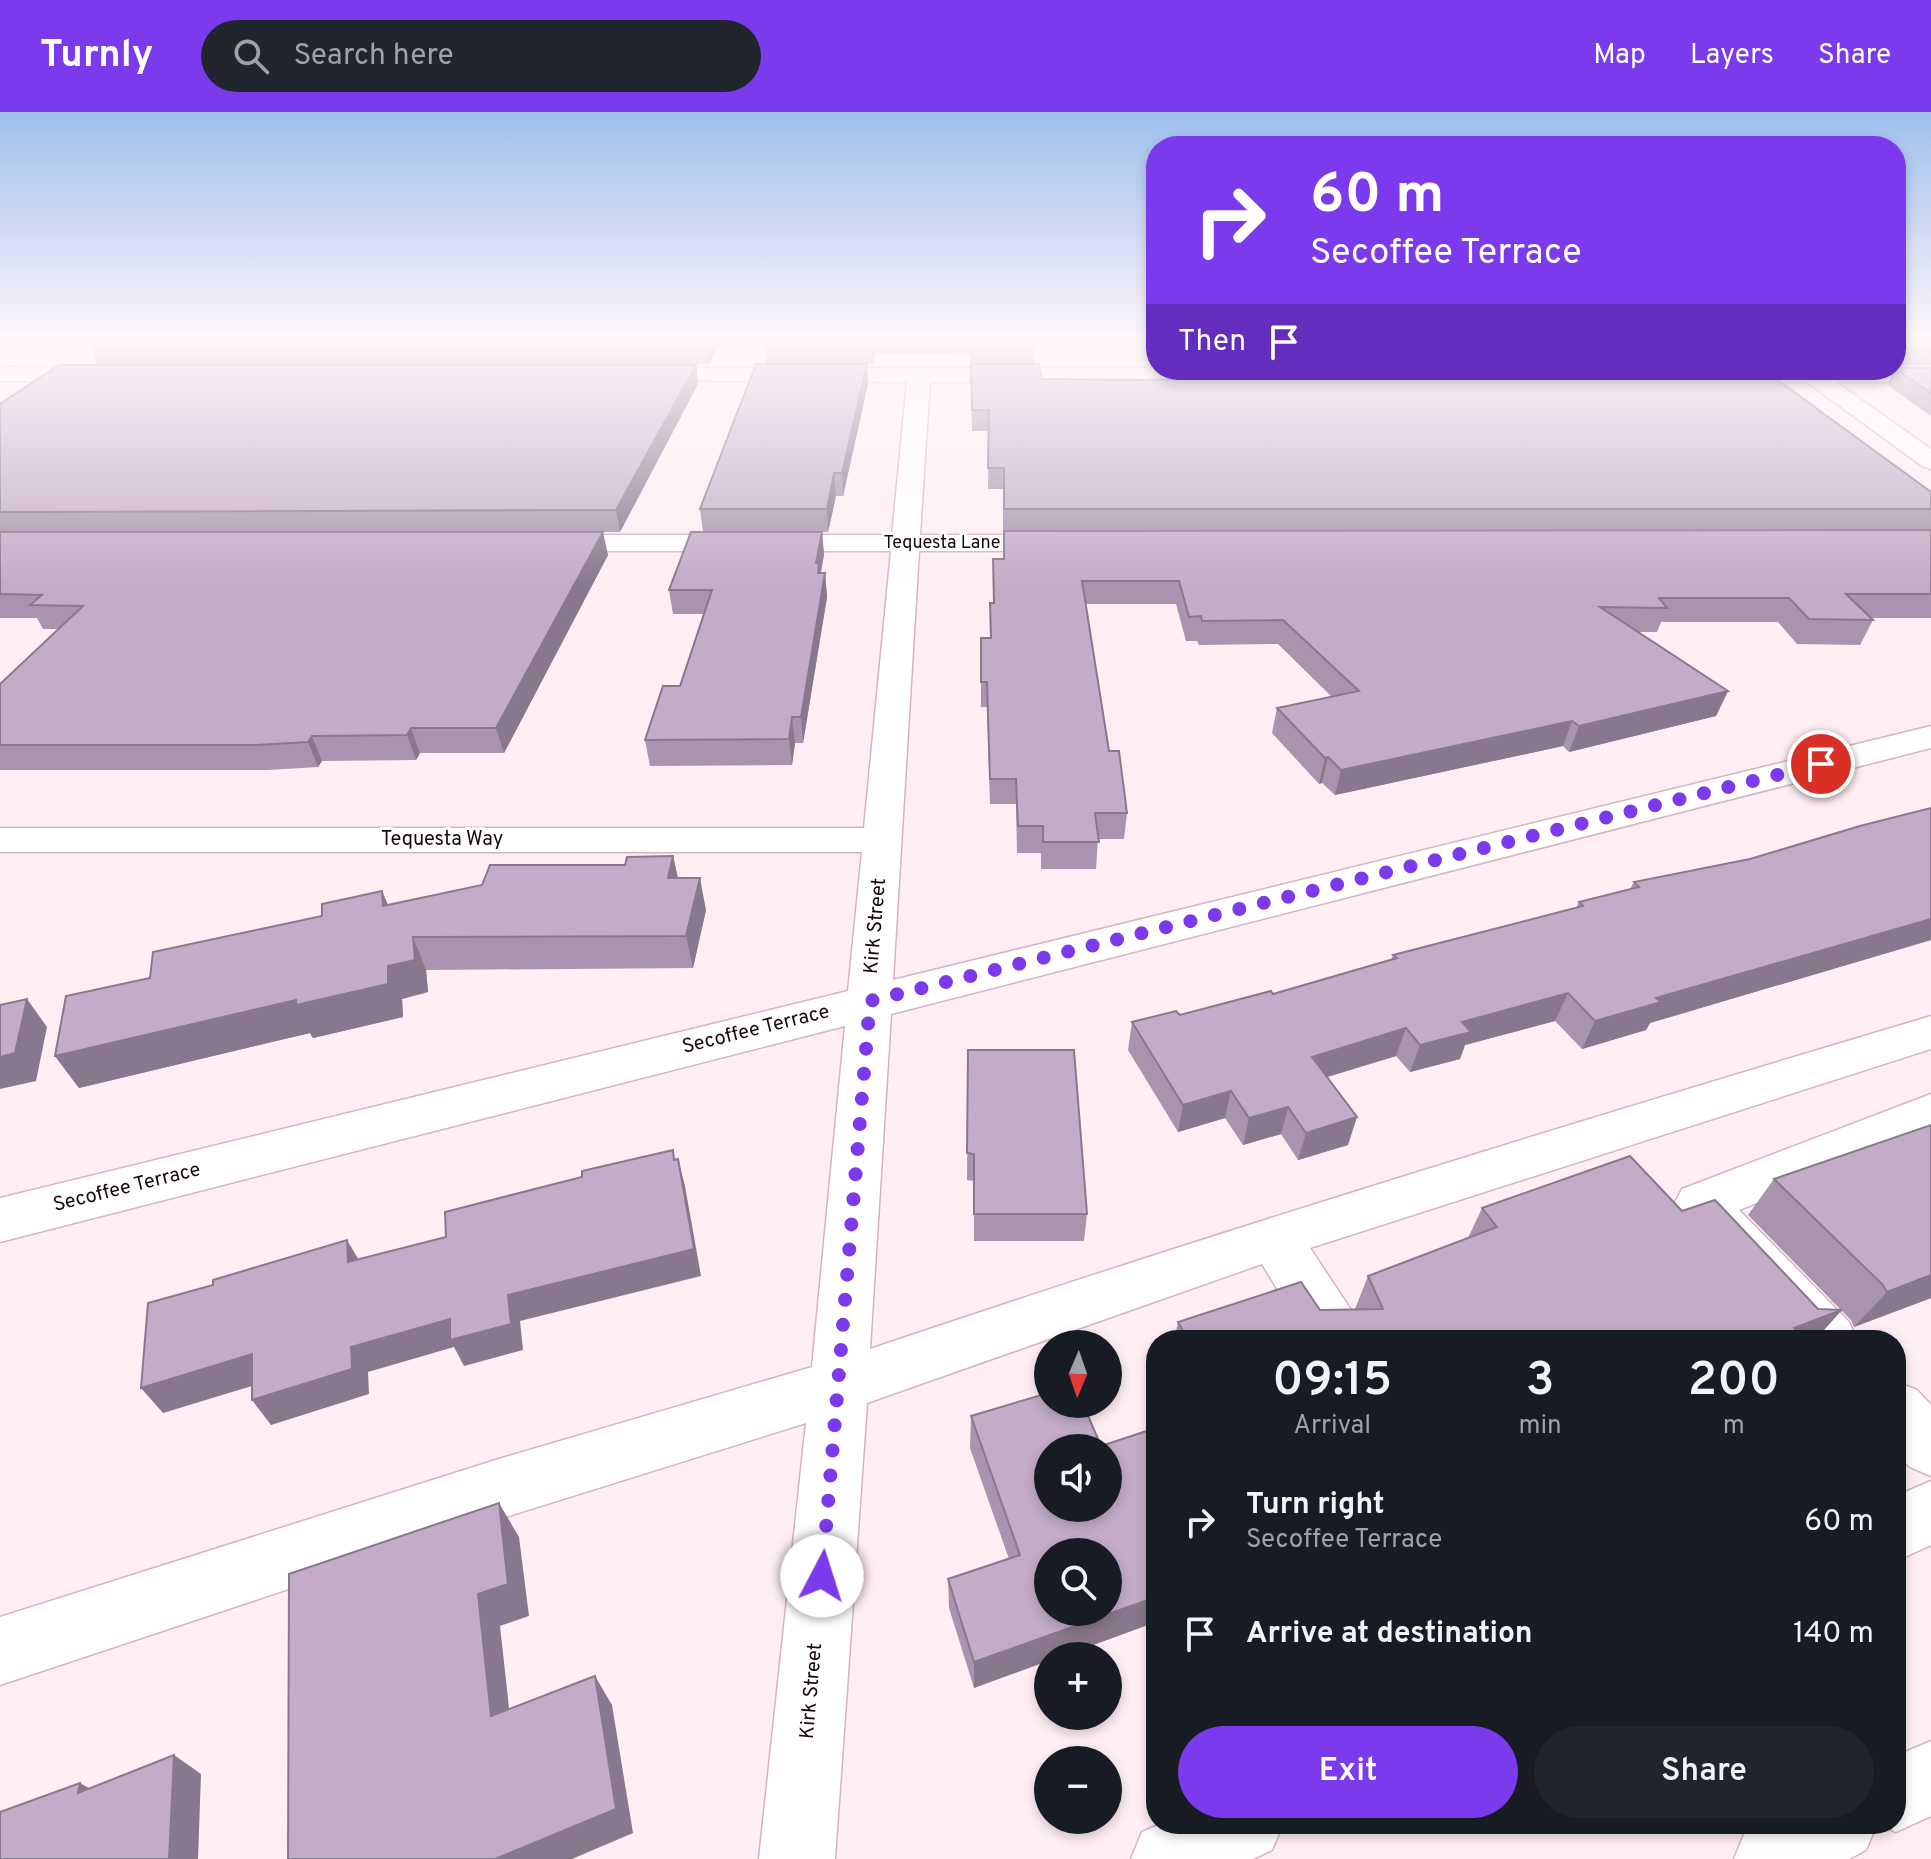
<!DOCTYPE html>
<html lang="en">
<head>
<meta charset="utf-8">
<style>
  :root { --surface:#171b24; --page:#20242c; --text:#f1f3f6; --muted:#9ea1a6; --accent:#7c3aed }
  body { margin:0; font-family:Overpass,sans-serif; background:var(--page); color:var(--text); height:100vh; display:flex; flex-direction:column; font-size:30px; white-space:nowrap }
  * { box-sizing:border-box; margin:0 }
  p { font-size:26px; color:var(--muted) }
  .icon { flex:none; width:44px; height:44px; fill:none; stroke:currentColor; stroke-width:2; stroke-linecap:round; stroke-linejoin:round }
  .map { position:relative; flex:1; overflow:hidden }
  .side { position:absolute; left:1146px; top:1218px; width:760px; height:504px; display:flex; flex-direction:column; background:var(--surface); border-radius:32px; box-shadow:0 4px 12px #0003 }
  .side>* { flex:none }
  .hud { position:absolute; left:1146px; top:24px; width:760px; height:244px; border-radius:32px; box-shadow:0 4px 12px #0003; background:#7c3aed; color:#fff; overflow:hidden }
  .needle { width:52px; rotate:182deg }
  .fabs { position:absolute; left:1034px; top:1218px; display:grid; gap:16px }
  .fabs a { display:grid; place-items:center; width:88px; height:88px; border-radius:50%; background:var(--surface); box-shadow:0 4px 12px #0003; font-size:40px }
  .pin { position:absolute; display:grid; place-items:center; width:68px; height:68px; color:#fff; margin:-34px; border:4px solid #fff; border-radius:50%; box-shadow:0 2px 8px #0007 }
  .me { position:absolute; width:88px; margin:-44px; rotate:5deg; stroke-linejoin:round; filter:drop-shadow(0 0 6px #0008) }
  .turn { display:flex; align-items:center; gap:28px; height:168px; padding:0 32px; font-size:36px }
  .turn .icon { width:104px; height:104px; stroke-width:2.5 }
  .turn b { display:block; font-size:56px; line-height:68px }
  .then { display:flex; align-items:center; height:76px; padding:0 32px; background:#0003; gap:16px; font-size:30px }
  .eta { display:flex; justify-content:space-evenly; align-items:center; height:136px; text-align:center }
  .eta b { font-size:48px; font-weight:600; line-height:56px }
  .cta { display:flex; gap:16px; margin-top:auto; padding:16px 32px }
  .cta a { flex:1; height:92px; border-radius:48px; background:var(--accent); color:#fff; font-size:32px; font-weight:600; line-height:92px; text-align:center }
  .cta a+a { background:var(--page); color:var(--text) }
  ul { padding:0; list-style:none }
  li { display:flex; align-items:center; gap:24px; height:112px; padding:0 32px }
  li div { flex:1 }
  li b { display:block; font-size:30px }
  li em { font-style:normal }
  header { display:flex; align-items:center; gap:48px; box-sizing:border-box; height:112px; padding:0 40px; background:var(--accent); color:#fff }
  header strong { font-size:38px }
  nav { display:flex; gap:44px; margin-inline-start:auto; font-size:28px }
  .search { width:560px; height:72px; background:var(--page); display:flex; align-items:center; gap:20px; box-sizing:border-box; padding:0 28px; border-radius:44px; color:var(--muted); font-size:30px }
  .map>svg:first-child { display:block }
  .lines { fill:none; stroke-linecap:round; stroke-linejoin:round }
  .minor-casing { stroke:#d9b2c1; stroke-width:3 }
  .highway-casing { stroke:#d9b2c1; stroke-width:3 }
  .minor { fill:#fff; fill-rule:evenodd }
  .highway { fill:#fff; fill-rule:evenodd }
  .wall { fill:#a994ad }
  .shaded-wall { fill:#89788d }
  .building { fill:#c4acc9; stroke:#89788d; stroke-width:2; fill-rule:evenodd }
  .route { stroke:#7c3aed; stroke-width:14; stroke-dasharray:0 25.2 }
  .labels { text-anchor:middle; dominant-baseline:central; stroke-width:6; stroke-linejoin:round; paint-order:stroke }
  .far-street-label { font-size:18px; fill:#16090e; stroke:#fff }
  .street-label { font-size:20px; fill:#16090e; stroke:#fff }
</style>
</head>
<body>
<header>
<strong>Turnly</strong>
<div class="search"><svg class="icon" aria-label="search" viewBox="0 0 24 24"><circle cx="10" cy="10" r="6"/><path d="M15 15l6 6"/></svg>Search here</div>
<nav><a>Map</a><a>Layers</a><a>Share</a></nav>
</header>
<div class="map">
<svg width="1931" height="1747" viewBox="0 0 1931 1747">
  <rect width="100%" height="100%" fill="#ffeef4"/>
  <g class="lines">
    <g class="minor-casing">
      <g id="minor">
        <path d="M3 255 104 256 115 263 104 270 3 269 0 268V256Z"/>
        <path d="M637 256H1156L1239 258 1243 263 1232 270H930L920 423H1062L1072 425 1076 431 1072 437 1062 439H919L893 868 1931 614V636L891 902 870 1237C1222 1118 1576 1010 1931 904V937L1310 1136 1359 1210 1367 1228H1308L1262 1152 867 1291 835 1747H759L806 1311 502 1406 0 1573V1505L502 1346 812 1255 845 914 0 1130V1086L848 879 862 740H0V716H864L891 439H546L536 437 532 431 536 425 546 423H892L907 270 629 268 626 263 629 258Z"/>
        <path d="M1896 256H1931V270H1836L1931 337V357L1922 354 1807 270H1713L1702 263 1706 258Z"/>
        <path d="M1931 982V1021L1739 1098 1849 1210 1857 1228H1792L1682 1107 1674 1092 1682 1077Z"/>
        <path d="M1896 1270 1917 1278 1931 1293V1364L1910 1355 1896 1341Z"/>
      </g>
    </g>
    <g class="highway-casing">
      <g id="highway">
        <path d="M1931 1369V1433L1896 1449V1384Z"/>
        <path d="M1931 1629V1704L1896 1720 1878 1712H1896V1644Z"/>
        <path d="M1161 1712H1283L1272 1738 1253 1747H1131L1142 1720Z"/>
        <path d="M1762 1712H1877L1866 1738 1849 1747H1734L1745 1720Z"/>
      </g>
    </g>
    <use href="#minor" class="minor"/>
    <use href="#highway" class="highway"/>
  </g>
  <g class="wall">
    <path d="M721 229 709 252H97L90 236Z"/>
    <path d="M754 229H1034L1035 236V252L1042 267 1173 268 1174 258H1764L1931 380V506H1870L1873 508 1860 533 1797 532 1778 510H1661L1657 520H1637L1728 579 1716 604 1569 640 1563 634 1335 683 1322 671 1319 672 1272 621 1277 596 1332 585 1278 532 1199 533 1197 529H1186L1176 492H1086L1109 639 1127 701 1124 727H1098L1096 757H1041V741H1017L1016 692H990L987 595H981V526H990V491H993V447H1003V377H988L989 319H972L971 252 970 243 967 241 875 242 873 252H867L868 272 843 384H836L828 420H822L824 443 821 461H825L827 485 803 631H795L792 653 650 654 645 628 680 574 703 502H673L669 478 703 420 700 397 766 252 765 234Z"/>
    <path d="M1896 229H1931V254L1896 253Z"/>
    <path d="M696 253 698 272 620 420H557L608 443 504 641H420L416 648 322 649 318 655 268 658H0V572L58 517H43L37 506H0V292Z"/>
    <path d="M1931 256V304L1887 273 1894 258Z"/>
    <path d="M1931 696V828L1650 911 1646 918 1582 937 1555 909 1465 933 1460 947 1410 960 1396 944 1327 965 1348 1033 1298 1048 1281 1022 1243 1033 1225 1006 1178 1020 1128 938 1132 910 1180 903 1273 882 1391 848 1393 843 1576 796 1579 790 1630 777 1634 770 1750 747Z"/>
    <path d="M673 744 678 766 706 798 693 856 426 858 428 880 402 887 403 905 313 926 310 921 79 976 55 944 150 866 322 804 382 779 388 793Z"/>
    <path d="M968 938 1087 1102 1084 1129H974V1069L967 1068Z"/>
    <path d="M1931 1013V1186L1854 1215 1851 1208 1841 1198 1815 1228H1174L1178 1210 1320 1198 1355 1197 1368 1164 1468 1126 1482 1096 1682 1099 1818 1197 1841 1198 1748 1103 1774 1067Z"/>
    <path d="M971 1304 1156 1510 1063 1544H1048L974 1576 949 1496 948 1467 1009 1447 970 1336Z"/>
  </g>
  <g class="shaded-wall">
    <path d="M710 229H721L709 252 706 236Z"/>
    <path d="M874 229H875V242L873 252 872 236Z"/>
    <path d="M867 252 868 272 843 384 842 361Z"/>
    <path d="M696 253 698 272 620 420 616 398Z"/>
    <path d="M834 361 836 384 828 420 827 397Z"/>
    <path d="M603 420 608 443 504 641 496 616Z"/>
    <path d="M822 420 824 443 820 462 821 475 816 451Z"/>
    <path d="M825 461 827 485 803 631 801 605Z"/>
    <path d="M1728 579 1716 604 1569 640 1579 614Z"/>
    <path d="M792 605 795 631 792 653 789 627Z"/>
    <path d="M1572 609 1563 634 1335 683 1341 658Z"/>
    <path d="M411 616 420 641 416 648 407 623Z"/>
    <path d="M312 624 322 649 318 655 308 630Z"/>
    <path d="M1328 645 1322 671 1319 672 1325 646Z"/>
    <path d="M673 744 680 777 668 766Z"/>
    <path d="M700 766 706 798 693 856 686 824Z"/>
    <path d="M382 779 396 812 383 794Z"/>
    <path d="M1931 807V828L1650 911 1646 918 1582 937 1595 909 1656 886Z"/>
    <path d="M413 825 426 858 428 880 402 887 403 905 313 926 310 921 79 976 55 944 388 854Z"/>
    <path d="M1568 881 1555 909 1465 933 1460 947 1410 960 1420 933 1462 910Z"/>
    <path d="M27 887 47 915 36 969 0 977V945Z"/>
    <path d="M1406 916 1396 944 1304 972 1312 945Z"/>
    <path d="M1231 979 1225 1006 1178 1020 1183 993Z"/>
    <path d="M1288 995 1281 1022 1243 1033 1249 1006Z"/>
    <path d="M1357 1005 1348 1033 1298 1048 1306 1021Z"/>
    <path d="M678 1047 685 1074 701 1164 520 1209 523 1238 464 1254 454 1235 368 1260 369 1282 271 1313 252 1288 351 1235 508 1183Z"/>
    <path d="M347 1128 363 1155 348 1150Z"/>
    <path d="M1931 1163V1186L1854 1215 1887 1180Z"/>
    <path d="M1842 1198 1815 1228H1783L1794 1216Z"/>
    <path d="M252 1242 272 1268 163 1301 141 1276Z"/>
    <path d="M499 1391 519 1425 529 1504 500 1514 513 1632 491 1604 478 1482Z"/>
    <path d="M1156 1485V1510L1063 1544H1048V1549L974 1576V1550Z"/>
    <path d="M595 1564 612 1593 633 1721 572 1747H495Z"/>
    <path d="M174 1643 201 1662 198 1747H169Z"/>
    <path d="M80 1671 110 1688 78 1681Z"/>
  </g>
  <g class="building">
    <path d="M100 229H710L706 236H90Z"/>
    <path d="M767 229H874L872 236H764Z"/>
    <path d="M970 229H1034L1035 236H970Z"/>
    <path d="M1896 229H1931V238L1896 237Z"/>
    <path d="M756 252H867L842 361H834L827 397H700Z"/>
    <path d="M971 252H1039L1042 267 1144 268 1180 267 1177 258H1764L1931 380V397H1004V356H988L989 298H972Z"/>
    <path d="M59 253H696L616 398 0 400V292Z"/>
    <path d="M1896 256H1931V281L1896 257Z"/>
    <path d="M1931 418V482H1846L1873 508 1809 507 1789 486H1659L1667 496 1600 495 1728 579 1579 614 1572 609 1341 658 1328 645 1325 646 1277 596 1359 579 1283 508 1202 509 1201 504 1189 505 1179 469H1082L1109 639H1119L1127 701H1095L1099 730H1043V714H1018L1016 667H990L987 570H981V526H991L990 491H994L993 447H1004V419Z"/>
    <path d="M0 420H603L496 616H411L407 623 312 624 308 630 256 633H0V572L83 494 30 493 42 483 0 482Z"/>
    <path d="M691 420H822L816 451H819L818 461H825L801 605H792L789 627 645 628 663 574H680L712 478H669Z"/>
    <path d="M1931 696V807L1656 886 1661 890 1595 909 1568 881 1462 910 1471 920 1420 933 1406 916 1312 945 1357 1005 1306 1021 1288 995 1249 1006 1231 979 1183 993 1132 910 1176 899 1180 903 1271 879 1273 882 1397 846 1393 843 1583 794 1579 790 1639 775 1634 770 1750 747 1860 714Z"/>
    <path d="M673 744 668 766H700L686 824 413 825 415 848 388 854V872L296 893V888L55 944 66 884 150 866 153 840 322 804V792L382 779 383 794 482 773 490 753H625L627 745Z"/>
    <path d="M27 887 15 941 0 945V893Z"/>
    <path d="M968 938H1074L1087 1102H974V1042L967 1041Z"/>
    <path d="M1931 1013V1163L1887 1180 1883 1173 1774 1067Z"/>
    <path d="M673 1038 674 1048 678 1047 694 1137 508 1183 511 1212 450 1228V1207L351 1235 352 1257 252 1288V1242L141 1276 148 1191 213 1173V1168L347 1128 348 1150 446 1125 445 1100 582 1065V1059Z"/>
    <path d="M1630 1044 1682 1099 1715 1088 1818 1197 1842 1198 1794 1216 1805 1228H1188L1178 1210 1301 1170 1320 1198 1383 1197 1368 1164 1497 1115 1482 1096Z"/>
    <path d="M1048 1281V1292H1083L1101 1334 1156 1316V1485L974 1550 948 1467 1020 1443 971 1304ZM1048 1336H1108V1396H1048ZM1048 1440H1108V1500H1048Z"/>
    <path d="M499 1391 508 1472 478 1482 491 1604 595 1564 616 1697 495 1747H288L289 1462Z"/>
    <path d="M174 1643 169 1747H0V1700L80 1671 78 1681Z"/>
  </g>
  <linearGradient id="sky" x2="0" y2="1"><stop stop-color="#9fbfee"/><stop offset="0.48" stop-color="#fff7fa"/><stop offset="1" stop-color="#fff7fa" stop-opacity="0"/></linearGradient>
  <rect width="1931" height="473" fill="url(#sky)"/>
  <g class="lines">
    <path class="route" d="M822 1464 870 889 1821 652"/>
  </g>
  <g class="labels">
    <g class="far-street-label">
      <text x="942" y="431">Tequesta Lane</text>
    </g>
    <g class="street-label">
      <text x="442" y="728">Tequesta Way</text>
      <text transform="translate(876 814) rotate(-85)">Kirk Street</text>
      <text transform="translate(756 918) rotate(-14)">Secoffee Terrace</text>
      <text transform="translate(127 1076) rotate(-14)">Secoffee Terrace</text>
      <text transform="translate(812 1579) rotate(-85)">Kirk Street</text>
    </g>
  </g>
</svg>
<div class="fabs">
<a><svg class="needle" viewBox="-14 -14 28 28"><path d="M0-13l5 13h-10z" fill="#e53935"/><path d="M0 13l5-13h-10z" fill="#9ea1a6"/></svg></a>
<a><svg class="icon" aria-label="sound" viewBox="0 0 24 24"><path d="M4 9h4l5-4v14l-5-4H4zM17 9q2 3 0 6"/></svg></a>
<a><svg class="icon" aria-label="search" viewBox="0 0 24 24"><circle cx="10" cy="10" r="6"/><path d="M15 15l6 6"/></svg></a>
<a>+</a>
<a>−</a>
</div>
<div class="pin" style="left:1821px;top:652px;background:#d93025"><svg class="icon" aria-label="arrive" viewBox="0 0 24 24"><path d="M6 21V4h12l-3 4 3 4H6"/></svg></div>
<svg class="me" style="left:822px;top:1464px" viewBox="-20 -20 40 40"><circle r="19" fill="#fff"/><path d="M0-13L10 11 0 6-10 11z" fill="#7c3aed"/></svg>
<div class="hud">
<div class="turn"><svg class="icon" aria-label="right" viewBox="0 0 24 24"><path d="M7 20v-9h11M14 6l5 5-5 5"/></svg><div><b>60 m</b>Secoffee Terrace</div></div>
<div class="then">Then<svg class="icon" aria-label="arrive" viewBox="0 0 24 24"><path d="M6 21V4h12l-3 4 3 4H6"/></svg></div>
</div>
<section class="side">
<div class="eta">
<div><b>09:15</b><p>Arrival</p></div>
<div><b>3</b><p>min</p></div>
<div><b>200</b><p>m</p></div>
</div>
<ul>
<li><svg class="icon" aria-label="right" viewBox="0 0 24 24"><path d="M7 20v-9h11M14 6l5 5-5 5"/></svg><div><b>Turn right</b><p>Secoffee Terrace</p></div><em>60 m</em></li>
<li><svg class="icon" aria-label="arrive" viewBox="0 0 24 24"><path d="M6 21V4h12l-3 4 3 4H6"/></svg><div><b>Arrive at destination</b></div><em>140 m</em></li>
</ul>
<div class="cta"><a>Exit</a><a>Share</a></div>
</section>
</div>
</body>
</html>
